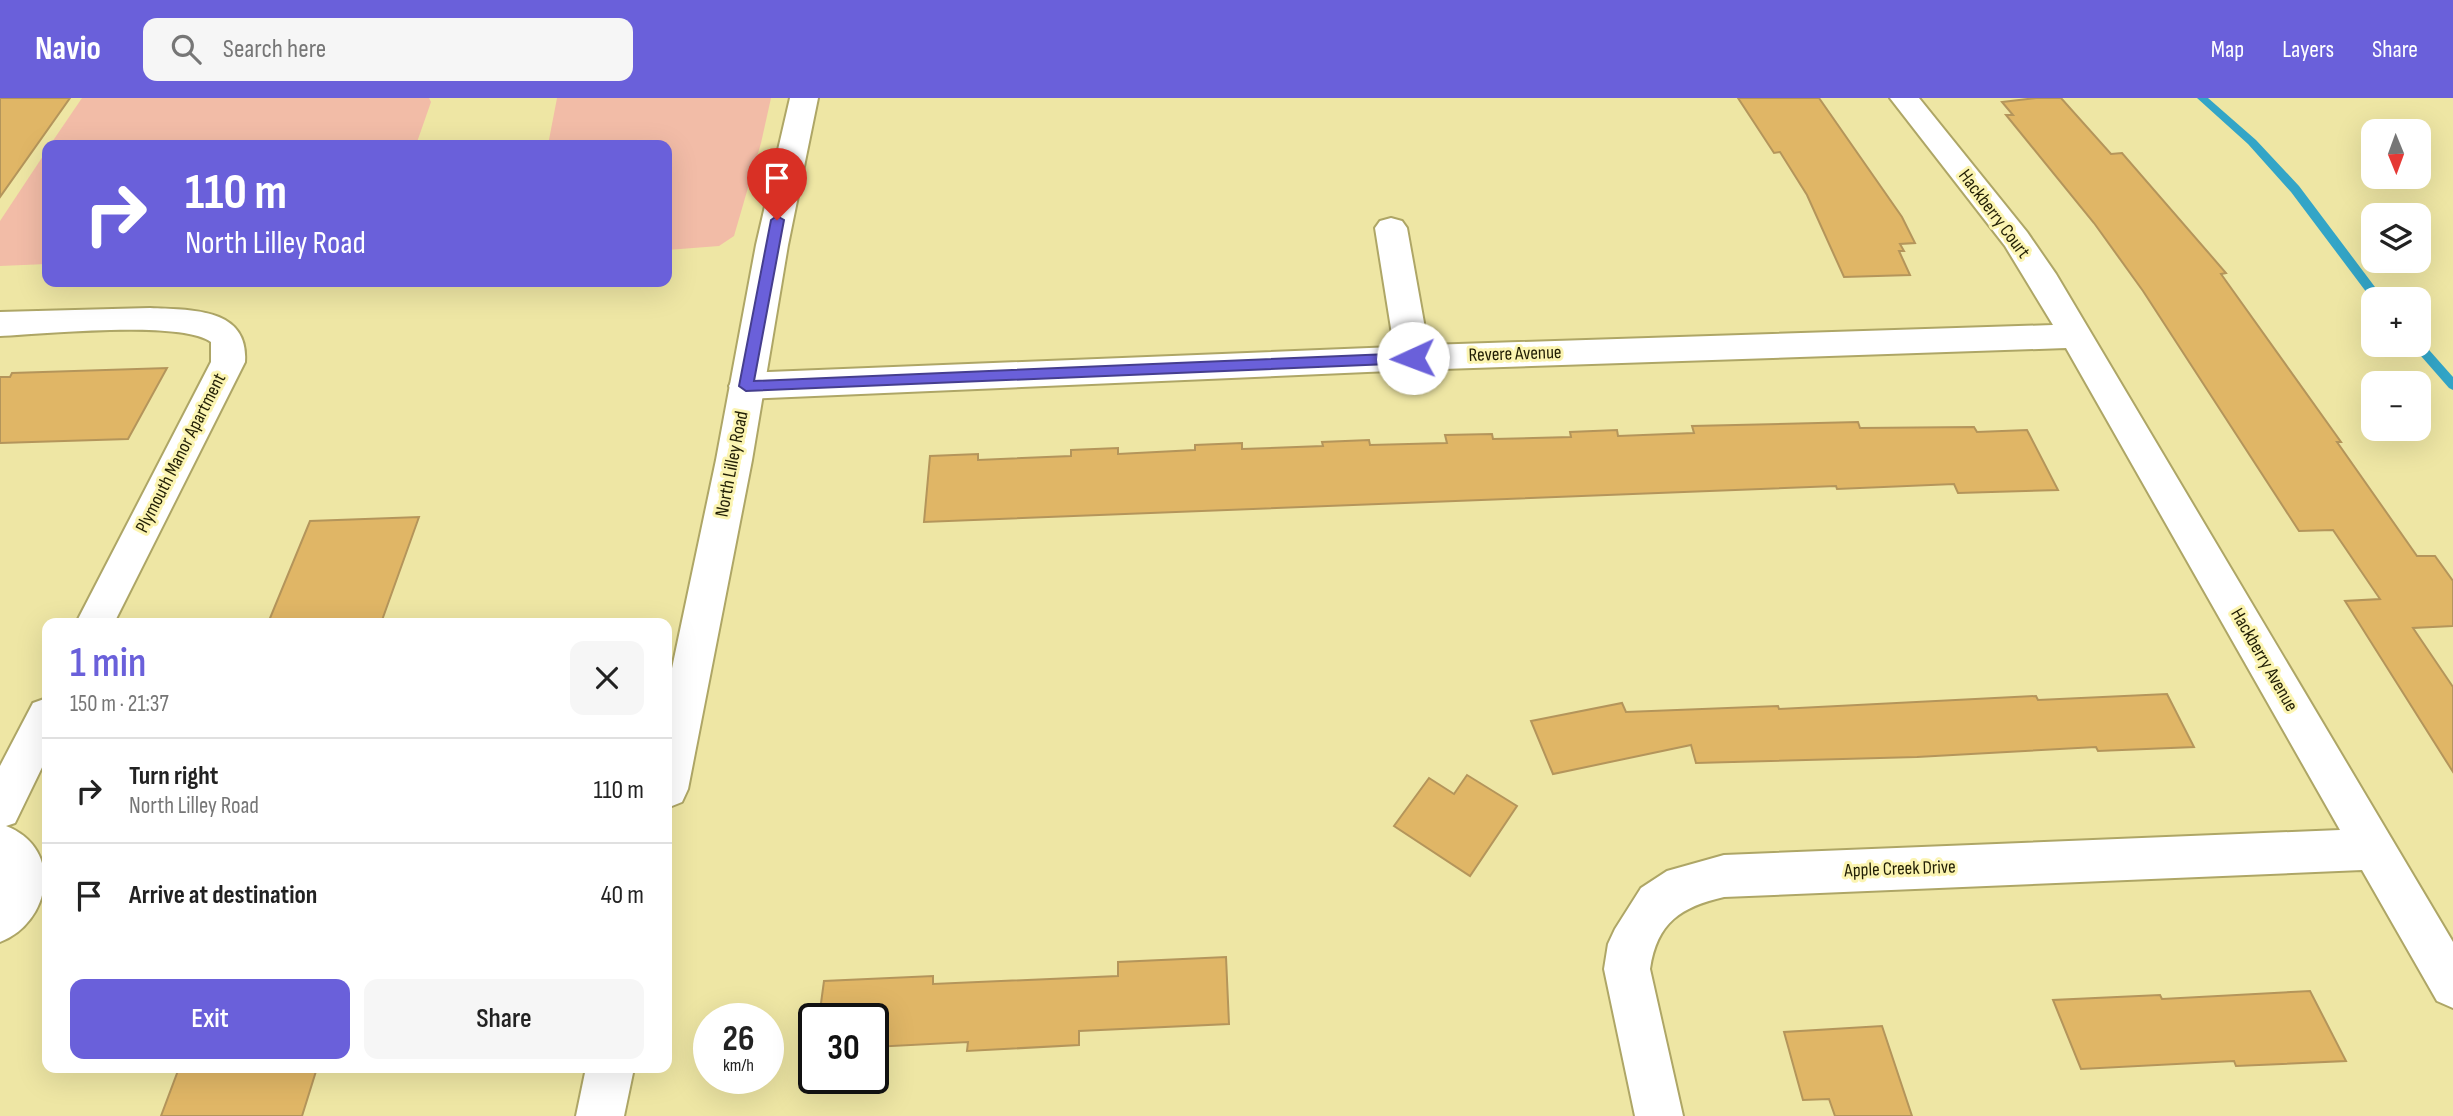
<!DOCTYPE html>
<html lang="en">
<head>
<meta charset="utf-8">
<style>
  :root { --surface:#fff; --page:#f6f6f6; --text:#222; --muted:#767676; --line:#e0e0e0; --accent:#6a60da }
  body { margin:0; font-family:"Sofia Sans Condensed",sans-serif; background:var(--page); color:var(--text); height:100vh; display:flex; flex-direction:column; font-size:26px; white-space:nowrap }
  * { box-sizing:border-box; margin:0 }
  p { font-size:23px; color:var(--muted) }
  .icon { flex:none; width:38px; height:38px; fill:none; stroke:currentColor; stroke-width:2; stroke-linecap:round; stroke-linejoin:round }
  .map { position:relative; flex:1; overflow:hidden }
  .details { position:absolute; left:42px; top:520px; width:630px; height:455px; display:flex; flex-direction:column; background:var(--surface); border-radius:14px; box-shadow:0 7px 28px #0002 }
  .details>* { flex:none }
  .guide { position:absolute; left:42px; top:42px; width:630px; height:147px; border-radius:14px; box-shadow:0 7px 28px #0002; background:#6a60da; color:#fff; overflow:hidden }
  .needle { width:46px; rotate:179deg }
  .tools { position:absolute; left:2361px; top:21px; display:grid; gap:14px }
  .tools a { display:grid; place-items:center; width:70px; height:70px; border-radius:14px; background:var(--surface); box-shadow:0 7px 28px #0002; font-size:35px }
  .speed { position:absolute; left:693px; top:905px; display:flex; gap:14px; font-size:35px; font-weight:700; text-align:center }
  .speed>* { display:grid; place-content:center; width:91px; height:91px; border-radius:50%; background:var(--surface); box-shadow:0 7px 28px #0002; line-height:1 }
  .speed small { font-size:18px; font-weight:400 }
  .speed .limit { border:4px solid #111; border-radius:10px; background:#fff; color:#111 }
  .pin { position:absolute; display:grid; place-items:center; width:60px; height:60px; color:#fff; margin:-72px -30px; border-radius:50% 50% 50% 0; rotate:-45deg; box-shadow:0 0 7px #0007 }
  .pin .icon { rotate:45deg }
  .me { position:absolute; width:77px; margin:-38px; rotate:268deg; stroke-linejoin:round; filter:drop-shadow(0 0 5px #0008) }
  .turn { display:flex; align-items:center; gap:24px; height:147px; padding:0 28px; font-size:32px }
  .turn .icon { width:91px; height:91px; stroke-width:2.5 }
  .turn b { display:block; font-size:49px; line-height:60px }
  .round { display:grid; place-items:center; flex:none; width:74px; height:74px; border-radius:14px; background:var(--page) }
  .summary { display:flex; align-items:center; justify-content:space-between; height:119px; padding:0 28px }
  h1 { font-size:42px; font-weight:600; line-height:52px; color:var(--accent) }
  .cta { display:flex; gap:14px; margin-top:auto; padding:14px 28px }
  .cta a { flex:1; height:80px; border-radius:14px; background:var(--accent); color:#fff; font-size:28px; font-weight:600; line-height:80px; text-align:center }
  .cta a+a { background:var(--page); color:var(--text) }
  ul { padding:0; list-style:none }
  li { display:flex; align-items:center; gap:21px; height:105px; padding:0 28px; border-top:2px solid var(--line) }
  li div { flex:1 }
  li b { display:block; font-size:26px }
  li em { font-style:normal }
  header { display:flex; align-items:center; gap:42px; box-sizing:border-box; height:98px; padding:0 35px; background:var(--accent); color:#fff }
  header strong { font-size:33px }
  nav { display:flex; gap:38px; margin-inline-start:auto; font-size:24px }
  .search { width:490px; height:63px; background:var(--page); display:flex; align-items:center; gap:18px; box-sizing:border-box; padding:0 24px; border-radius:14px; color:var(--muted); font-size:26px }
  .map>svg:first-child { display:block }
  .green { fill:#f2bca7 }
  .lines { fill:none; stroke-linecap:round; stroke-linejoin:round }
  .stream { fill:#33a5c7; fill-rule:evenodd }
  .building { fill:#e0b666; stroke:#b4955b; stroke-width:2 }
  .street-casing { stroke:#aea666; stroke-width:4 }
  .secondary-casing { stroke:#aea666; stroke-width:4 }
  .street { fill:#fff; fill-rule:evenodd }
  .secondary { fill:#fff; fill-rule:evenodd }
  .route { fill:#6a60da; stroke:#453e8e; stroke-width:2 }
  .labels { text-anchor:middle; dominant-baseline:central; stroke-width:6; stroke-linejoin:round; paint-order:stroke }
  .street-label { font-size:19px; fill:#211e04; stroke:#fbf4b1 }
</style>
</head>
<body>
<header>
<strong>Navio</strong>
<div class="search"><svg class="icon" aria-label="search" viewBox="0 0 24 24"><circle cx="10" cy="10" r="6"/><path d="M15 15l6 6"/></svg>Search here</div>
<nav><a>Map</a><a>Layers</a><a>Share</a></nav>
</header>
<div class="map">
<svg width="2453" height="1018" viewBox="0 0 2453 1018">
  <rect width="100%" height="100%" fill="#eee6a4"/>
  <g class="green">
    <path d="M82 0H429L431 4 416 47H50Z"/>
    <path d="M557 0H771L761 45 734 138 719 148 667 152V47H548Z"/>
    <path d="M47 52V166L0 168V123Z"/>
  </g>
  <g class="lines">
    <g class="stream">
      <path d="M2197 0H2208L2256 42 2299 88 2384 201 2373 203 2291 94 2248 46Z"/>
      <path d="M2418 243 2422 244 2453 279V292L2449 290 2414 250 2412 247H2418Z"/>
    </g>
  </g>
  <g class="building">
    <path d="M0 0H70L0 99Z"/>
    <path d="M1738 0H1819L1902 119 1915 145 1900 146 1904 153H1899L1910 177 1844 179 1807 97 1780 54 1774 55Z"/>
    <path d="M2036 0H2061L2111 56 2122 55 2226 175 2221 176 2341 344H2337L2417 458H2435L2453 483V528L2413 530 2453 589V674L2345 503 2380 501 2333 432 2299 433 2143 193 2094 125 2006 17H2013L2002 4Z"/>
    <path d="M167 270 128 341 0 345V279H10L12 275Z"/>
    <path d="M1858 324 1860 330 1974 329 1977 334 2027 332 2058 392 1958 395 1954 386 1837 391 1836 388 924 424 930 358 978 356V362L1071 358V352L1118 350V356L1195 352V347L1242 345V351L1323 348 1322 344 1369 342 1370 347 1447 345 1445 337 1492 336 1493 341 1571 339 1570 334 1617 332 1618 338 1694 335 1692 328Z"/>
    <path d="M419 419 381 525H268L310 423Z"/>
    <path d="M2167 596 2194 649 2098 653 2096 649 1917 659 1696 665 1691 647 1553 676 1531 623 1622 605 1626 614 1778 608 1779 611 2036 598 2038 602Z"/>
    <path d="M1467 677 1517 708 1470 778 1394 728 1429 680 1454 696Z"/>
    <path d="M1226 859 1229 926 1079 933V947L967 953 968 944 873 949V920H819L824 883 933 878V886L1118 878V864Z"/>
    <path d="M2310 893 2346 963 2236 968 2234 963 2081 971 2053 902 2160 897 2162 901Z"/>
    <path d="M1882 928 1912 1018H1835L1829 1001 1803 1002 1784 934Z"/>
    <path d="M179 970H317L302 1018H161Z"/>
  </g>
  <g class="lines">
    <g class="street-casing">
      <g id="street">
        <path d="M1890 0H1919L2027 134 2056 176 2453 844V910L2437 903 2362 772 1724 799C1681 809 1657 824 1650 871L1683 1018H1635L1604 871 1608 846 1615 831 1641 790 1667 773 1724 757 2340 732 2066 250 1413 272 746 301 734 297 729 288 734 279 746 275 1394 249 1375 130 1380 123 1391 120 1402 123 1407 130 1428 247 2053 227 2005 148Z"/>
        <path d="M150 210C190 212 249 209 245 264L114 525H76L211 264V244C181 222 43 236 0 238V214Z"/>
        <path d="M47 600V659L15 725 6 728C65 751 50 825 0 844V668L33 605Z"/>
      </g>
    </g>
    <g class="secondary-casing">
      <g id="secondary">
        <path d="M790 0H818L788 147 752 362 688 691 682 704 667 710V594L716 362 756 147Z"/>
        <path d="M586 970H634L624 1018H576Z"/>
      </g>
    </g>
    <use href="#street" class="street"/>
    <use href="#secondary" class="secondary"/>
  </g>
  <path class="route" d="M777 118 784 122 754 283 1413 255 1420 260 1413 265 746 293 739 288 771 122Z"/>
  <g class="labels">
    <g class="street-label">
      <text transform="translate(1994 116) rotate(53)">Hackberry Court</text>
      <text transform="translate(1515 256) rotate(-2)">Revere Avenue</text>
      <text transform="translate(181 355) rotate(-63)">Plymouth Manor Apartment</text>
      <text transform="translate(732 366) rotate(-79)">North Lilley Road</text>
      <text transform="translate(2264 562) rotate(60)">Hackberry Avenue</text>
      <text transform="translate(1900 771) rotate(-2)">Apple Creek Drive</text>
    </g>
  </g>
</svg>
<div class="tools">
<a><svg class="needle" viewBox="-14 -14 28 28"><path d="M0-13l5 13h-10z" fill="#e53935"/><path d="M0 13l5-13h-10z" fill="#767676"/></svg></a>
<a><svg class="icon" aria-label="layers" viewBox="0 0 24 24"><path d="M12 4l9 5-9 5-9-5zM3 14l9 5 9-5"/></svg></a>
<a>+</a>
<a>−</a>
</div>
<div class="speed"><div>26<small>km/h</small></div><div class="limit">30</div></div>
<div class="pin" style="left:777px;top:122px;background:#d93025"><svg class="icon" aria-label="arrive" viewBox="0 0 24 24"><path d="M6 21V4h12l-3 4 3 4H6"/></svg></div>
<svg class="me" style="left:1413px;top:260px" viewBox="-20 -20 40 40"><circle r="19" fill="#fff"/><path d="M0-13L10 11 0 6-10 11z" fill="#6a60da"/></svg>
<div class="guide">
<div class="turn"><svg class="icon" aria-label="right" viewBox="0 0 24 24"><path d="M7 20v-9h11M14 6l5 5-5 5"/></svg><div><b>110 m</b>North Lilley Road</div></div>
</div>
<section class="details">
<div class="summary"><div><h1>1 min</h1><p>150 m · 21:37</p></div><a class="round"><svg class="icon" aria-label="close" viewBox="0 0 24 24"><path d="M6 6l12 12M18 6L6 18"/></svg></a></div>
<ul>
<li><svg class="icon" aria-label="right" viewBox="0 0 24 24"><path d="M7 20v-9h11M14 6l5 5-5 5"/></svg><div><b>Turn right</b><p>North Lilley Road</p></div><em>110 m</em></li>
<li><svg class="icon" aria-label="arrive" viewBox="0 0 24 24"><path d="M6 21V4h12l-3 4 3 4H6"/></svg><div><b>Arrive at destination</b></div><em>40 m</em></li>
</ul>
<div class="cta"><a>Exit</a><a>Share</a></div>
</section>
</div>
</body>
</html>
